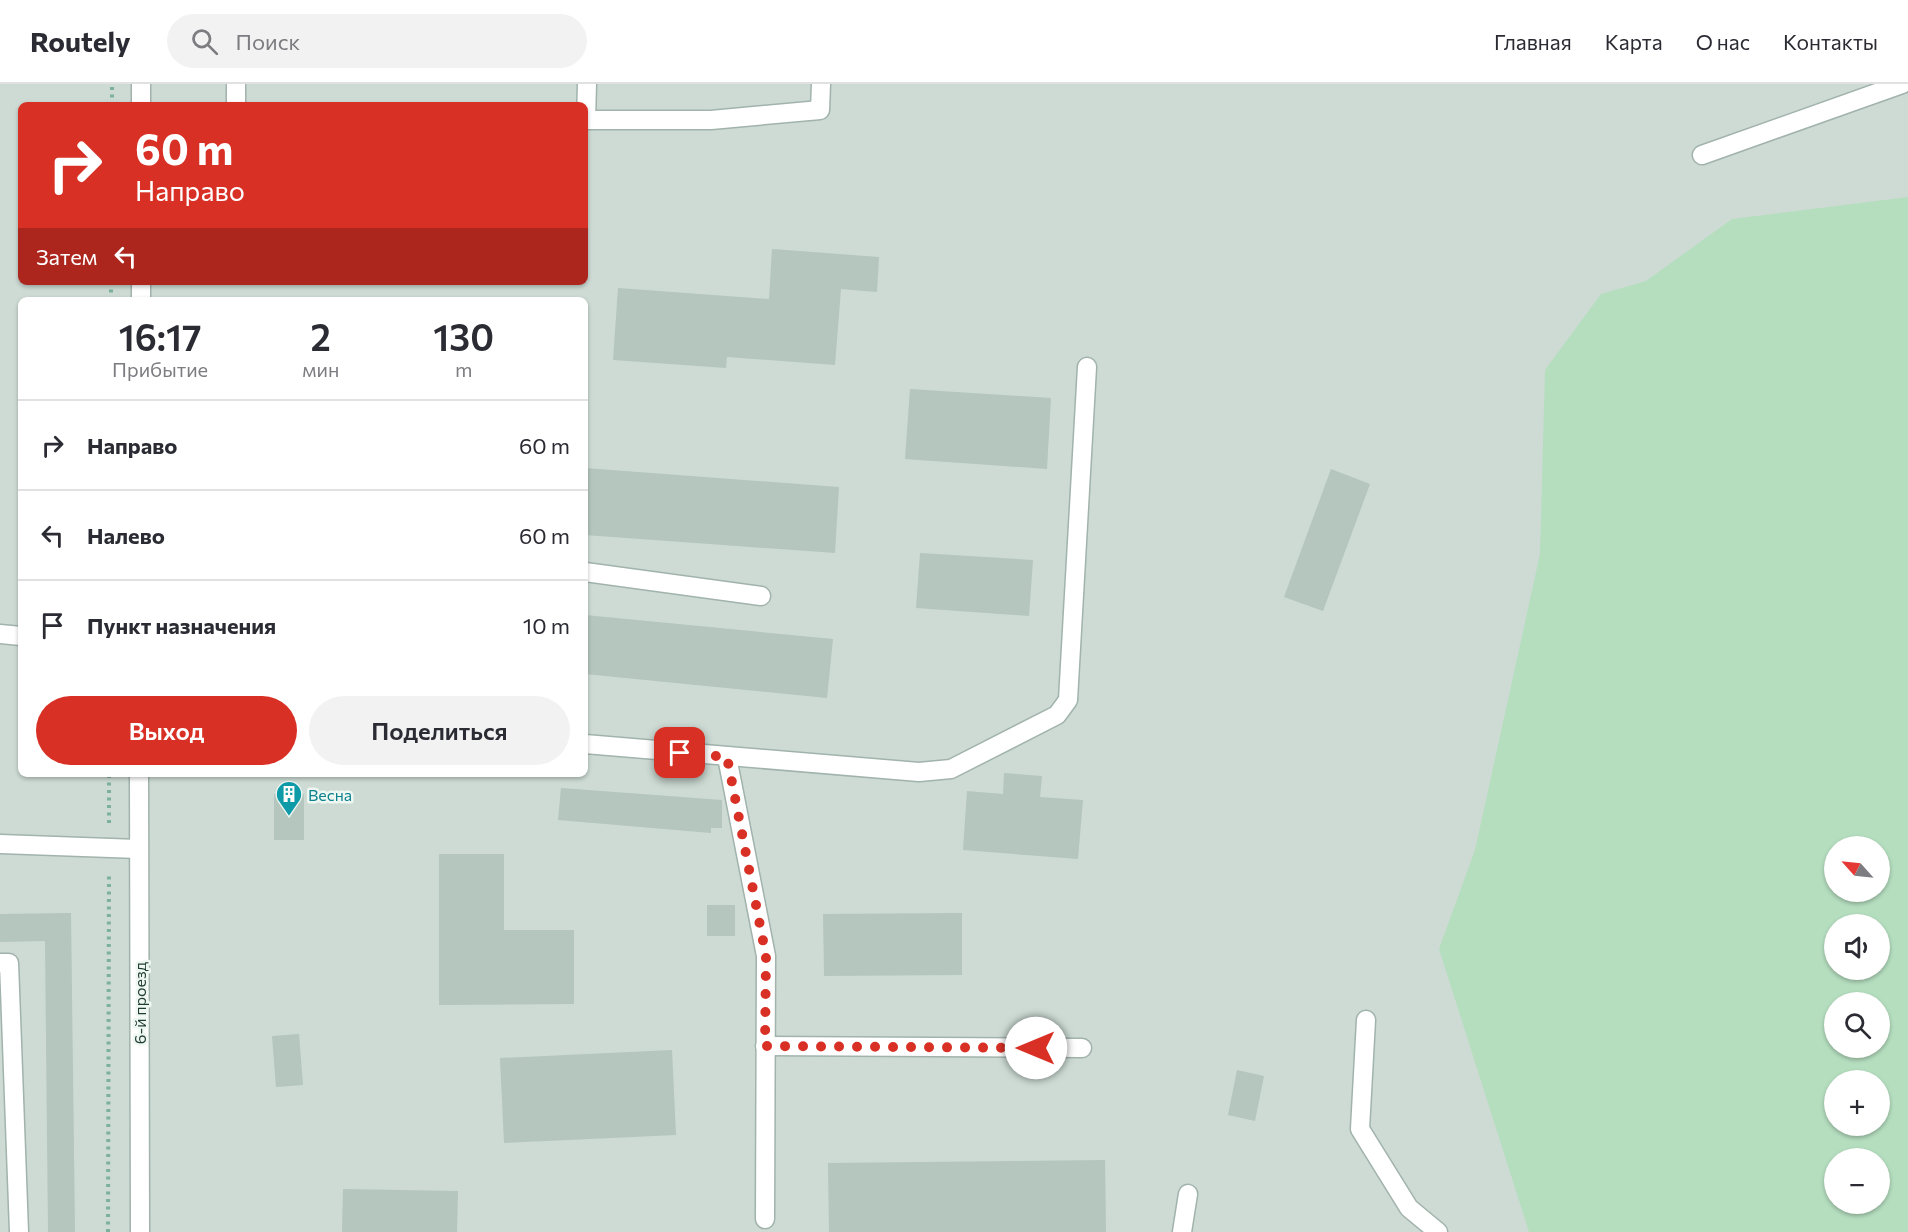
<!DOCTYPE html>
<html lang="ru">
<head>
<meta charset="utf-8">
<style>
  :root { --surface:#fff; --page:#f2f2f3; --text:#2b2b33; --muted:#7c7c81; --line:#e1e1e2; --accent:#d93025 }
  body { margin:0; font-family:Commissioner,sans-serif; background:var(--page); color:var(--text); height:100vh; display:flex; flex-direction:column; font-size:22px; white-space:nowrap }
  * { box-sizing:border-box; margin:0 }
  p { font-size:20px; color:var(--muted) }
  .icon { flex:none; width:33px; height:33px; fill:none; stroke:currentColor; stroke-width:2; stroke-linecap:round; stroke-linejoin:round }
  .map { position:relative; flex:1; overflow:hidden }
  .panel { position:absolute; left:18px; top:213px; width:570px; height:480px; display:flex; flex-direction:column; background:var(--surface); border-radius:9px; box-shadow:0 2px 4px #0004 }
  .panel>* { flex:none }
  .banner { position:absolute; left:18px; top:18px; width:570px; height:183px; border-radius:9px; box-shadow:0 2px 4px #0004; background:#d93025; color:#fff; overflow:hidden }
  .needle { width:39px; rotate:297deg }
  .controls { position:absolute; left:1824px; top:752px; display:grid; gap:12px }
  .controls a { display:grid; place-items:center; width:66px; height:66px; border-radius:50%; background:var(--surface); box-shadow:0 2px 4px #0004; font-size:30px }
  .pin { position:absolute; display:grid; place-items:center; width:51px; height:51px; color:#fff; margin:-26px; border-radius:12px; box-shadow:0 3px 9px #0006 }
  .me { position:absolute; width:66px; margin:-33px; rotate:270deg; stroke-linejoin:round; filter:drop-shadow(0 0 4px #0008) }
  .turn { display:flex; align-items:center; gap:21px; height:126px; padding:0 18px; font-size:27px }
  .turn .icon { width:78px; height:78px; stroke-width:2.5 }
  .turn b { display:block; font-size:42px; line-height:51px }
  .then { display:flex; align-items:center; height:57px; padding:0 18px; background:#0003; gap:12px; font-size:22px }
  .eta { display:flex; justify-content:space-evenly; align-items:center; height:102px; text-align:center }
  .eta b { font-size:36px; font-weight:600; line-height:42px }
  .primary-button { display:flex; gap:12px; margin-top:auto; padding:12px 18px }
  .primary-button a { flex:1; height:69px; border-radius:36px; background:var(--accent); color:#fff; font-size:24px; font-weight:600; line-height:69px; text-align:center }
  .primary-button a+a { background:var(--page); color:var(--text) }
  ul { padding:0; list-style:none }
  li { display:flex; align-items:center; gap:18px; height:90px; padding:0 18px; border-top:2px solid var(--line) }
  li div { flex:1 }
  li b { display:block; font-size:22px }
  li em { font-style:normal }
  header { display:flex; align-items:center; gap:36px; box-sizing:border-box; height:84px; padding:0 30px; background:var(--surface); border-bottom:2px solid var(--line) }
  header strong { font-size:28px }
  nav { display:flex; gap:33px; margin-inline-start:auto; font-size:21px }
  .search { width:420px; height:54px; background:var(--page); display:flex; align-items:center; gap:15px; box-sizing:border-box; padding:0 21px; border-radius:33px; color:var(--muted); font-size:22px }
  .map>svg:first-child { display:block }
  .built { fill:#cddbd4; fill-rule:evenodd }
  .green { fill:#b5debf; fill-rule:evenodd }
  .building { fill:#b4c6be }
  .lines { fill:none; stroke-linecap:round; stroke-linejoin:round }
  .lane-casing { stroke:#a1b3ac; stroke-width:21 }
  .street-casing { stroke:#a1b3ac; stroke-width:21 }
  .path { stroke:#7db19e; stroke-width:4; stroke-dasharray:3 4.5; stroke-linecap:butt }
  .lane { stroke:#fff; stroke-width:18 }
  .street { stroke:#fff; stroke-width:18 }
  .route { stroke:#d93025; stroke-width:10; stroke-dasharray:0 18 }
  .labels { text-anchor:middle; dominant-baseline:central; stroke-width:5; stroke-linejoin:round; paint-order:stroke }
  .culture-label { font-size:16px; fill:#0d838f; stroke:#eff7f3; text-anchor:start }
  .street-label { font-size:16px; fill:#1f3c33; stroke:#eff7f3 }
</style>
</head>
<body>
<header>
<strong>Routely</strong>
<div class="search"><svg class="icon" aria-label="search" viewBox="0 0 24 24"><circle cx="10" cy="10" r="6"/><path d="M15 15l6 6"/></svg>Поиск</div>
<nav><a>Главная</a><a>Карта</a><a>О нас</a><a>Контакты</a></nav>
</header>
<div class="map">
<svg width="1908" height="1148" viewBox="0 0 1908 1148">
  <rect width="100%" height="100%" fill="#deebe5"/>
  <path class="built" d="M0 0H1908V1148H0ZM21 21H585V198H21ZM21 216H585V690H21ZM1834 762H1880V807H1834ZM1834 840H1880V885H1834ZM1834 918H1880V963H1834ZM1834 996H1880V1041H1834ZM1834 1074H1880V1119H1834Z"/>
  <path class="green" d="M1908 113V1148H1529L1439 865 1475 766 1540 470 1545 286 1601 210 1646 197 1732 135ZM1834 762H1880V807H1834ZM1834 840H1880V885H1834ZM1834 918H1880V963H1834ZM1834 996H1880V1041H1834ZM1834 1074H1880V1119H1834Z"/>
  <g class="building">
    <path d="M772 165 879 173 877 208 841 205 835 281 727 273 726 284 613 276 618 204 769 215Z"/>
    <path d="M910 305 1051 314 1047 385 905 375Z"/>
    <path d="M585 384 839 403 835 469 585 451Z"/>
    <path d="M1331 385 1370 400 1323 527 1284 513Z"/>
    <path d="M920 469 1033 476 1029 532 916 524Z"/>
    <path d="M585 531 833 555 827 614 585 590Z"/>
    <path d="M1004 689 1042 692 1040 713 1083 716 1078 775 963 766 967 707 1003 710Z"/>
    <path d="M561 704 722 716V744H711V749L558 736Z"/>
    <rect x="274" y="710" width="30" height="46"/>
    <path d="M439 770H504V846H574V920L439 921Z"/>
    <rect x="707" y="821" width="28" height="31"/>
    <path d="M71 829 75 1148H48L45 857 0 858V830Z"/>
    <path d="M962 829V891L824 892 823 830Z"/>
    <path d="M299 950 303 1001 276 1003 272 952Z"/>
    <path d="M672 966 676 1051 504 1059 500 974Z"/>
    <path d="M1237 986 1264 992 1255 1037 1228 1031Z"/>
    <path d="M1105 1076 1106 1148H829L828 1079Z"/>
    <path d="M343 1105 458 1107 457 1148H342Z"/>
  </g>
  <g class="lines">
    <g class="lane-casing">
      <g id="lane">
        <path d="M236 0V21"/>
        <path d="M585 36H711L820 26 821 0"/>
        <path d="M586 36 587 0"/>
        <path d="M1702 71 1902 0"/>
        <path d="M585 488 761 512"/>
        <path d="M0 550 21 552"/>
        <path d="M585 660 919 688 951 685 1057 631 1068 616 1087 283"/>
        <path d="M727 673 766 872 765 1135"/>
        <path d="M0 760 138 765"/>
        <path d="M0 879H9L19 1148"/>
        <path d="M1366 936 1360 1045 1409 1124 1438 1148"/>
        <path d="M765 962 1082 964"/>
        <path d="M1182 1148 1188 1110"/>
      </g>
    </g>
    <g class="street-casing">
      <g id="street">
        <path d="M141 0V21"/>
        <path d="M141 198V216"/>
        <path d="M139 690 140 1148"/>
      </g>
    </g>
    <g class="path">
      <path d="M112 21V0"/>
      <path d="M111 216V198"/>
      <path d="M109 739V690"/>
      <path d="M108 1148 109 789"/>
    </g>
    <use href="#lane" class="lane"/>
    <use href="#street" class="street"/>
  </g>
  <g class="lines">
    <path class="route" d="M680 669 727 673 766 872 765 962 1036 964"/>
  </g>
  <defs>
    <g id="building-pin" transform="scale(1.35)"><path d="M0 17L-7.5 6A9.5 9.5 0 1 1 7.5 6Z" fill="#0f9aa8" stroke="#eff7f3"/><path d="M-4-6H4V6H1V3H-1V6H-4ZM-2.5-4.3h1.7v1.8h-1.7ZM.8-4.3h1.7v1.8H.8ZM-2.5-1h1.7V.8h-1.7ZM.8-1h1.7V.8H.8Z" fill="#fff"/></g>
  </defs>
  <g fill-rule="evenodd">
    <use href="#building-pin" x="289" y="710"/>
  </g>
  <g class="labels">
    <g class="culture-label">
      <text x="308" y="710">Весна</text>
    </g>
    <g class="street-label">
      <text transform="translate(139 919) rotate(-90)">6-й проезд</text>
    </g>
  </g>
</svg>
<div class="controls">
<a><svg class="needle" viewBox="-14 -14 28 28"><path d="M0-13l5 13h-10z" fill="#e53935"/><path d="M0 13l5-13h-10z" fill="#7c7c81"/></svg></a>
<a><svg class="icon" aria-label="sound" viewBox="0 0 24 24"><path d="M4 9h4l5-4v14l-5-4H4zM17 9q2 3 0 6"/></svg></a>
<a><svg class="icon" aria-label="search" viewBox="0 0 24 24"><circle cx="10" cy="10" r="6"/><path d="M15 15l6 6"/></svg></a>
<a>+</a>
<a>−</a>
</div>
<div class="pin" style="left:680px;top:669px;background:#d93025"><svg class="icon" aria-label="arrive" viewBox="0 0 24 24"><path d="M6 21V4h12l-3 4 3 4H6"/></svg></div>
<svg class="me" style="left:1036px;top:964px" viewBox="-20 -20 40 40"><circle r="19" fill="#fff"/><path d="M0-13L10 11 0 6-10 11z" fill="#d93025"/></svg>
<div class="banner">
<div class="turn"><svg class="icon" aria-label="right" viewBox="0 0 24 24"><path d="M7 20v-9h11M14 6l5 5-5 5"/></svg><div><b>60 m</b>Направо</div></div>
<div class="then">Затем<svg class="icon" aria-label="left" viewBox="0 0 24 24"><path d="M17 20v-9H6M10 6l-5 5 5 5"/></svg></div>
</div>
<section class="panel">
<div class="eta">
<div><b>16:17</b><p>Прибытие</p></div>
<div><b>2</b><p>мин</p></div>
<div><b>130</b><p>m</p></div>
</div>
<ul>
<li><svg class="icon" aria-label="right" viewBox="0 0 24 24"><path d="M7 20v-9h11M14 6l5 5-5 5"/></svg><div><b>Направо</b></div><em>60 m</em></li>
<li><svg class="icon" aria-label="left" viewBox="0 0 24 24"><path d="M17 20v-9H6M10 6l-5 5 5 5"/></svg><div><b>Налево</b></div><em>60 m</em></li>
<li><svg class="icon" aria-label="arrive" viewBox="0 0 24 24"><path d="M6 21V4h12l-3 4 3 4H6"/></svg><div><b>Пункт назначения</b></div><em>10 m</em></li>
</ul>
<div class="primary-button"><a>Выход</a><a>Поделиться</a></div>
</section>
</div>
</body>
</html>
